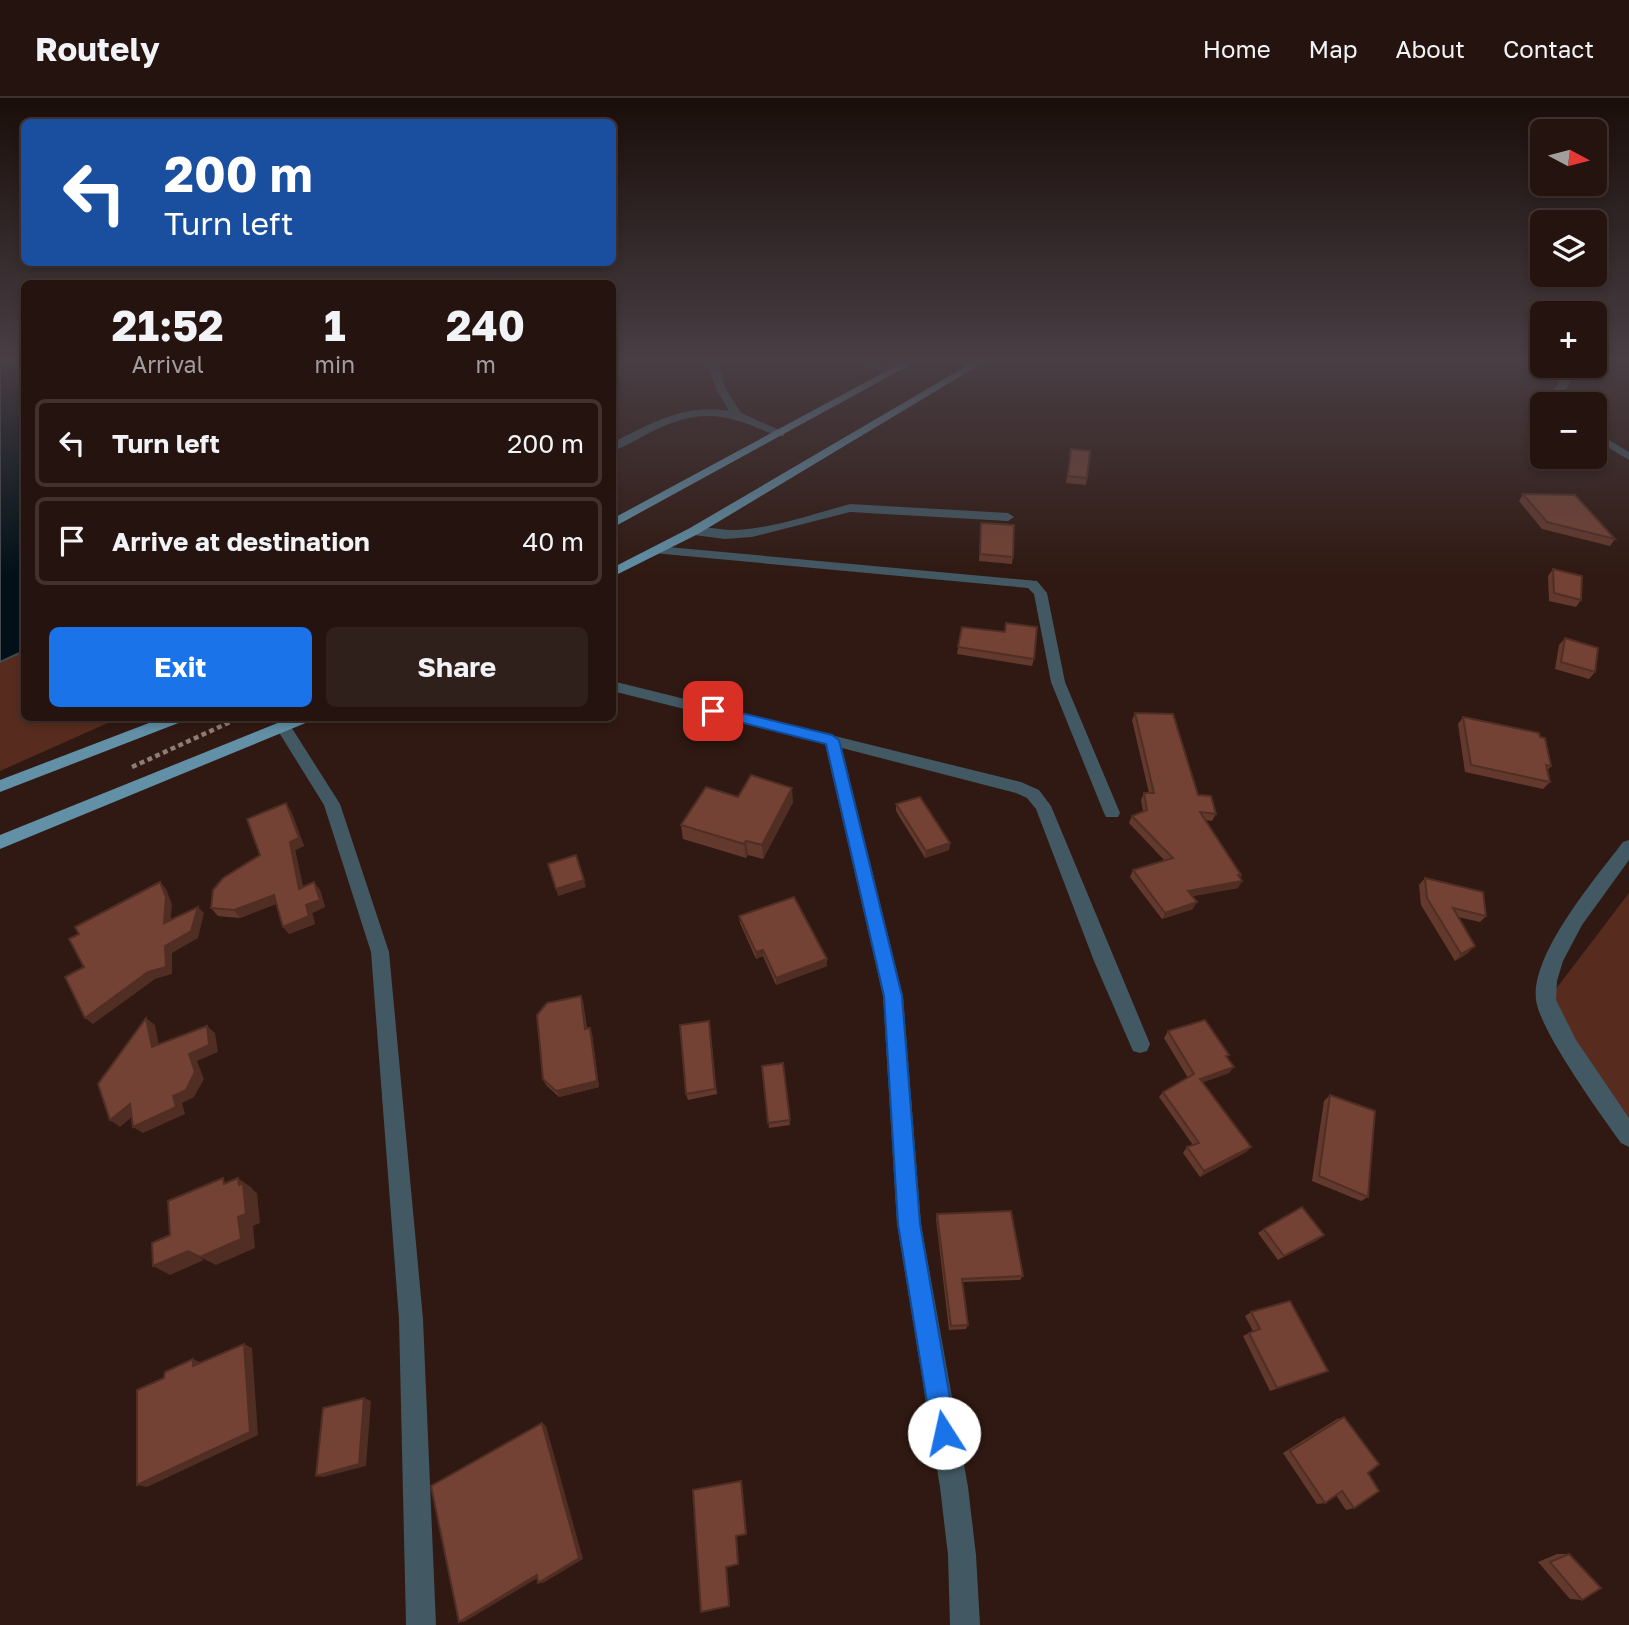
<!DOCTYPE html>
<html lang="en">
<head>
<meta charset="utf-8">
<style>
  :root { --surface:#24130e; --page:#30201c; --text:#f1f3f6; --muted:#a39e9e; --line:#41322e; --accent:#1a73e8 }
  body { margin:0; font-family:"Golos Text",sans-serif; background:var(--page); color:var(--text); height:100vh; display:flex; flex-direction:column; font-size:26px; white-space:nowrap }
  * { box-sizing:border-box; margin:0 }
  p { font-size:23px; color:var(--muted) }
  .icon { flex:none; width:38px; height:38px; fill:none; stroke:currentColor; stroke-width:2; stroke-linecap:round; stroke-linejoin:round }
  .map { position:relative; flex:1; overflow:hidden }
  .sheet { position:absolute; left:21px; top:182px; width:595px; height:441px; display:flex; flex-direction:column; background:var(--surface); border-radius:10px; box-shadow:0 4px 10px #0003,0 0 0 2px var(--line) }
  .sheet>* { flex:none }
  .top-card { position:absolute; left:21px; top:21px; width:595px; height:147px; border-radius:10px; box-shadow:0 4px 10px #0003,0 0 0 2px var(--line); background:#1a4fa0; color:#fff; overflow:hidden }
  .needle { width:46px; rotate:97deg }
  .controls { position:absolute; left:1530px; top:21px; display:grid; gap:14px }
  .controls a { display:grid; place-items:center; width:77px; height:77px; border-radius:10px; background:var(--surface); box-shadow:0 4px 10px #0003,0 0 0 2px var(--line); font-size:35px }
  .pin { position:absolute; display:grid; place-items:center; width:60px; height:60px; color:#fff; margin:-30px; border-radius:14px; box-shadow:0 4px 10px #0006 }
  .me { position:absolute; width:77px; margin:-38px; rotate:350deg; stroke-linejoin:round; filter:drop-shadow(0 0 5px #0008) }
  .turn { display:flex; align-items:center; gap:24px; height:147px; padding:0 28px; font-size:32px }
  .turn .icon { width:91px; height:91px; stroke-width:2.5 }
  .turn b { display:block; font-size:49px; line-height:60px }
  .eta { display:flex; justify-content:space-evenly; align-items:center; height:119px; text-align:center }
  .eta b { font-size:42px; font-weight:700; line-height:49px }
  .action { display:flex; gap:14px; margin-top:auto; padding:14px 28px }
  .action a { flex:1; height:80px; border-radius:10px; background:var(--accent); color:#fff; font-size:28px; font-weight:700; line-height:80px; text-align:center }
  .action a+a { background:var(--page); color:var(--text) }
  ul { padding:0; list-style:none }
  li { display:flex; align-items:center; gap:21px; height:88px; margin:0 14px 10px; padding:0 14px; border:4px solid var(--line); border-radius:10px }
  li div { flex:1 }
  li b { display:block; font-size:26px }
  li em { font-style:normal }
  header { display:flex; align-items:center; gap:42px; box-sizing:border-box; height:98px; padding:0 35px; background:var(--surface); border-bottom:2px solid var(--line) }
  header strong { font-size:33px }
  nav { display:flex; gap:38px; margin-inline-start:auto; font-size:24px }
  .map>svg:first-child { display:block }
  .green { fill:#572c1f }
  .water { fill:#021119; stroke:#454b4f; stroke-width:2 }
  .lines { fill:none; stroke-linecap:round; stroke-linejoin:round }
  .path { stroke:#8f7c76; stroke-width:4.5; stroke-dasharray:5 3.5; stroke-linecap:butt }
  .minor { fill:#425863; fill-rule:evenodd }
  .major { fill:#6190a7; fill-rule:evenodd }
  .wall { fill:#63392d }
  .shaded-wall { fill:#502e24 }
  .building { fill:#734234; stroke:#502e24; stroke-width:2 }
  .route { fill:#1a73e8; stroke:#114b97; stroke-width:2 }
</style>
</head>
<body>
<header>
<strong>Routely</strong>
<nav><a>Home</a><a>Map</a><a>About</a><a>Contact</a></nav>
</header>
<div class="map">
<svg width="1629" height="1527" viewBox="0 0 1629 1527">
  <rect width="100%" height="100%" fill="#301912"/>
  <g class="green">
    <path d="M24 553V620H119L0 673V564Z"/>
    <path d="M1629 795V1020L1546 904Z"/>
  </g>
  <path class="water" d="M0 263H24V553L0 564Z"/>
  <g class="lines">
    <path class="path" d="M132 669 239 620"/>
    <g class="minor">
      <path d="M707 263H717L726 291 741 315 784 334V338H776C731 317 704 309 657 331 642 338 628 348 612 353V345C649 326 686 305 729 313L716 291Z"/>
      <path d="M856 263H869L895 274 887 276Z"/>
      <path d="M1550 268H1560L1569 280V287L1558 299 1557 306H1547L1548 298 1559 286V280Z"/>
      <path d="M1594 333 1629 354V362L1594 341Z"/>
      <path d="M850 406 1008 415 1014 419 1008 423 850 414 752 439 725 441 694 437 688 433C698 425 722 433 736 432 774 430 813 416 850 406Z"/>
      <path d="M657 448 1037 483 1047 495 1065 584 1120 715 1118 719H1106L1104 715 1051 584 1034 496 1028 490 653 455 651 452Z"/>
      <path d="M612 583 1021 684 1039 692 1051 708 1150 946 1147 953 1140 955 1133 953 1094 863 1036 711 1027 700 1016 695 842 650 903 898 921 1126 968 1389 976 1457 980 1527H950L948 1457 940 1389 897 1126 883 898 825 646 612 593Z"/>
      <path d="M283 623 288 624 340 706 389 854 423 1221 436 1527H406L399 1221 371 854 324 707 275 628Z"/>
      <path d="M1629 742V762L1582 827 1563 863 1557 883 1556 902 1576 942 1629 1020V1049L1621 1045C1601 1017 1540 933 1536 902 1531 855 1596 780 1623 744Z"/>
    </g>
    <g class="major">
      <path d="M905 263H917L612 430V421Z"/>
      <path d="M975 263H986L698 436 612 479V470L690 430Z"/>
      <path d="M162 620H184L181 624 0 694V682Z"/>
      <path d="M290 620H311L308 624 0 751V737Z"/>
    </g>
  </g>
  <g class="wall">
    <path d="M1071 351 1087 380 1086 387 1066 385Z"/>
    <path d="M1523 396 1615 441 1610 448 1542 431 1519 403Z"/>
    <path d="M981 425 1013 459 1012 466 979 463Z"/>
    <path d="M1553 471 1581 502 1576 509 1549 503 1548 478Z"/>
    <path d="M962 529 1004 534 1034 561 1032 568 957 556Z"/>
    <path d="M1565 540 1595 574 1589 581 1555 571 1559 547Z"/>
    <path d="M1135 615 1198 697 1216 716 1212 723 1205 722 1241 777 1240 780 1238 790 1192 798 1193 811 1162 821 1130 779 1133 772 1165 763 1129 725 1132 718 1143 713 1141 702 1144 695H1149L1132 622Z"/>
    <path d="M1463 619 1551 668 1547 673 1550 684 1543 691 1465 674 1458 626Z"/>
    <path d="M738 699 793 704 763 761 748 757 746 760 683 741 681 727Z"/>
    <path d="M896 706 950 745 949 752 925 760 896 713Z"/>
    <path d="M291 713 304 748 295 752 303 789 320 792 325 809 312 815 315 826 289 836 276 806 240 820 218 818 211 810 260 757Z"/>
    <path d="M1425 780 1486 818 1480 824 1458 819 1468 855 1455 863 1421 807 1419 787Z"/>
    <path d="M739 818 827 868 776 887 763 858 756 861 740 825Z"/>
    <path d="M581 898 583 904 587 930 592 936 599 989 559 999 546 987 543 981Z"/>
    <path d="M710 929 717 996 688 1002 686 996Z"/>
    <path d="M1168 933 1227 959 1229 975 1203 984 1251 1049 1246 1054 1200 1079 1183 1055 1187 1049 1193 1047 1159 999 1163 994 1188 980 1164 940Z"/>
    <path d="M783 965 790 1027 769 1030 762 968Z"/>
    <path d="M1330 997 1368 1099 1361 1103 1312 1083 1324 1003Z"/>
    <path d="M937 1116 1023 1178 1020 1182 962 1184 968 1227 966 1231 949 1232 936 1121Z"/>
    <path d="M1264 1131 1324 1137 1278 1162 1258 1135Z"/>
    <path d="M1251 1214 1321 1276 1270 1293 1243 1238 1253 1233 1245 1218Z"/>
    <path d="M1344 1319 1368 1375 1354 1410 1346 1412 1336 1397 1325 1405 1317 1406 1283 1355 1337 1321Z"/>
    <path d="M1557 1456H1569L1582 1502 1570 1501 1538 1464Z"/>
  </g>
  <g class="shaded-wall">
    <path d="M792 690 793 704 763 761 762 747Z"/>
    <path d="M286 705 291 713 304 748 295 752 305 798 299 791 290 744Z"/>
    <path d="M746 743 748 757 746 760 744 746Z"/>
    <path d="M950 745 949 752 925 760 926 753Z"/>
    <path d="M584 782 586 789 558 798 556 791Z"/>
    <path d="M1242 783 1238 790 1184 800 1188 793Z"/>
    <path d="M160 784 166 791 172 806 170 831 164 825Z"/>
    <path d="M314 784 320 792 325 809 312 815 315 826 289 836 283 829 306 807Z"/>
    <path d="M274 797 280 804 240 820 234 812Z"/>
    <path d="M1197 804 1193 811 1162 821 1165 815Z"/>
    <path d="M198 809 204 815 198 840 172 855V876L155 881 93 926 85 920 165 848Z"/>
    <path d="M1475 848 1468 855 1455 863 1461 856Z"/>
    <path d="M763 852V858L756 861V854Z"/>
    <path d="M827 861V868L776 887V880Z"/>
    <path d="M581 898 583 904 587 937 585 931Z"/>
    <path d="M146 920 155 927 161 957 152 949Z"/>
    <path d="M207 928 215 935 218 954 197 963 204 981 194 999 182 1005 185 1016 143 1035 133 1029 173 998 189 956Z"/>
    <path d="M590 930 592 936 599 989 559 999 556 993Z"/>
    <path d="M1234 969 1229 975 1196 987 1200 981Z"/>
    <path d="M130 1006 139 1013 120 1029 110 1022Z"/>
    <path d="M1251 1049 1246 1054 1200 1079 1204 1073Z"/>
    <path d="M238 1080 252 1090 253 1092 257 1095 260 1125 253 1128 255 1150 216 1167 200 1159 238 1119 239 1087Z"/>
    <path d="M1324 1137 1318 1142 1278 1162 1284 1158Z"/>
    <path d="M188 1153 204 1162 170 1177 153 1168Z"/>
    <path d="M244 1246 252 1250 258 1337 147 1389 137 1387Z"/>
    <path d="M193 1261 202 1265 193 1268Z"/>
    <path d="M364 1300 371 1303 366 1368 323 1379 316 1378Z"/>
    <path d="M542 1325 546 1328 583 1461 543 1485H538Z"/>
    <path d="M741 1383 742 1384 747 1437 746 1436Z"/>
    <path d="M736 1438 737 1439 739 1466H738Z"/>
    <path d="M726 1469H727L730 1508H729Z"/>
    <path d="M537 1477 541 1478 464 1524H459Z"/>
  </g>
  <g class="building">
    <path d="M1071 351 1090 353 1087 380 1068 378Z"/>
    <path d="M1523 396 1575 397 1615 441 1547 424Z"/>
    <path d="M981 425 1014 427 1013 459 980 456Z"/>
    <path d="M1553 471 1582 478 1581 502 1554 495Z"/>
    <path d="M1006 525 1037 529 1034 561 958 549 962 529 1005 534Z"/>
    <path d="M1565 540 1598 550 1595 574 1561 564Z"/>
    <path d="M1135 615 1173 616 1198 697 1211 698 1216 716 1200 714 1241 777H1238L1242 783 1188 793 1197 804 1165 815 1133 772 1173 760 1132 718 1147 712 1144 695H1154Z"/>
    <path d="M1463 619 1539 635 1540 639 1545 640 1551 668 1546 667 1550 684 1471 667Z"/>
    <path d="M751 677 792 690 762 747 746 743 744 746 681 727 706 689 738 699Z"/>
    <path d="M920 699 950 745 926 753 896 706Z"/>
    <path d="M286 705 299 740 290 744 299 791 314 784 320 802 306 807 309 818 283 829 274 797 234 812 211 810 213 792 223 780 260 757 247 721Z"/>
    <path d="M576 757 584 782 556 791 548 766Z"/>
    <path d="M1425 780 1483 794 1486 818 1453 810 1475 848 1461 856 1427 800Z"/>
    <path d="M160 784 166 799 164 825 198 809 191 833 165 848 166 869 148 874 85 920 65 879 84 869 69 841 79 836 75 829Z"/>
    <path d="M794 799 827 861 776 880 763 852 756 854 739 818Z"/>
    <path d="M581 898 585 931 590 930 597 983 556 993 543 981 537 917 547 905Z"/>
    <path d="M146 920 152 949 207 928 209 947 189 956 195 974 186 992 173 998 176 1009 133 1029 130 1006 110 1022 98 986Z"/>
    <path d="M1205 922 1229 957 1226 958 1234 969 1200 981 1251 1049 1204 1073 1187 1049 1199 1045 1163 994 1194 976 1168 933Z"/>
    <path d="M709 923 715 991 686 996 680 927Z"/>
    <path d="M783 965 790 1022 768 1025 762 968Z"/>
    <path d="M1330 997 1375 1013 1368 1099 1319 1078Z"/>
    <path d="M223 1080 224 1086 238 1080 239 1087 243 1085 246 1116 238 1119 241 1141 200 1159 188 1153 153 1168 152 1145 170 1137 168 1103Z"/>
    <path d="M1302 1109 1324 1137 1284 1158 1264 1131Z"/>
    <path d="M1011 1113 1023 1178 962 1181 968 1227 951 1228 937 1116Z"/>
    <path d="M1290 1203 1328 1273 1277 1290 1249 1235 1260 1231 1251 1214Z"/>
    <path d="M244 1246 250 1334 137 1387V1292L164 1280 165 1274 193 1261V1268Z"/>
    <path d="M364 1300 359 1366 316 1378 323 1310Z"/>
    <path d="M1344 1319 1379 1366 1368 1375 1379 1393 1354 1410 1342 1393 1325 1405 1290 1353Z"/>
    <path d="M542 1325 579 1460 538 1485 537 1477 459 1524 431 1388Z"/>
    <path d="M741 1383 746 1436 736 1438 738 1466 726 1469 729 1508 701 1514 693 1392Z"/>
    <path d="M1569 1456 1601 1490 1582 1502 1550 1464Z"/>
  </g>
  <linearGradient id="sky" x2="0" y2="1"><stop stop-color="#1a0e0a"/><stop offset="0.55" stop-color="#483e44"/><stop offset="1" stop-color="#483e44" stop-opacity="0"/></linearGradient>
  <rect width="1629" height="476" fill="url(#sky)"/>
  <path class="route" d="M713 608 832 637 839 642 902 898 920 1126 956 1335 953 1343 944 1347 936 1343 932 1335 898 1126 884 898 826 646 708 616 706 613Z"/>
</svg>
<div class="controls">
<a><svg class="needle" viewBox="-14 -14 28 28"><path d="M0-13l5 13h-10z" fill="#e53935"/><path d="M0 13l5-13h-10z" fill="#a39e9e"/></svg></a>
<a><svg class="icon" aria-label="layers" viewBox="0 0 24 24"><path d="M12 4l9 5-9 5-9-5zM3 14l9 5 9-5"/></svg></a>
<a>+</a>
<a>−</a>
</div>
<div class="pin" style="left:713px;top:613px;background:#d93025"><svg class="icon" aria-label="arrive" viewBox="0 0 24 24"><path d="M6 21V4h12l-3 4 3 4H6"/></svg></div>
<svg class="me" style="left:944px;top:1335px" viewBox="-20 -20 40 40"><circle r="19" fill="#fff"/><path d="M0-13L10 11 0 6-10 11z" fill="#1a73e8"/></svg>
<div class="top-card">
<div class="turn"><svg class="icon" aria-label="left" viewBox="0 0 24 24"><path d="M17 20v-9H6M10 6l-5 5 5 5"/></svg><div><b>200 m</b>Turn left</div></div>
</div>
<section class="sheet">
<div class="eta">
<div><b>21:52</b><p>Arrival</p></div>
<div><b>1</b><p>min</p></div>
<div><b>240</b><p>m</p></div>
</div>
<ul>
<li><svg class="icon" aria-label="left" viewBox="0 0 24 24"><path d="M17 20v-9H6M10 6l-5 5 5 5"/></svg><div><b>Turn left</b></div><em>200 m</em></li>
<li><svg class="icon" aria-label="arrive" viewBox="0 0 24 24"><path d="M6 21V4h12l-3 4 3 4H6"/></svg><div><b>Arrive at destination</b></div><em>40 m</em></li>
</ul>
<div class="action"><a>Exit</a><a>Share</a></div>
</section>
</div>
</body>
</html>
